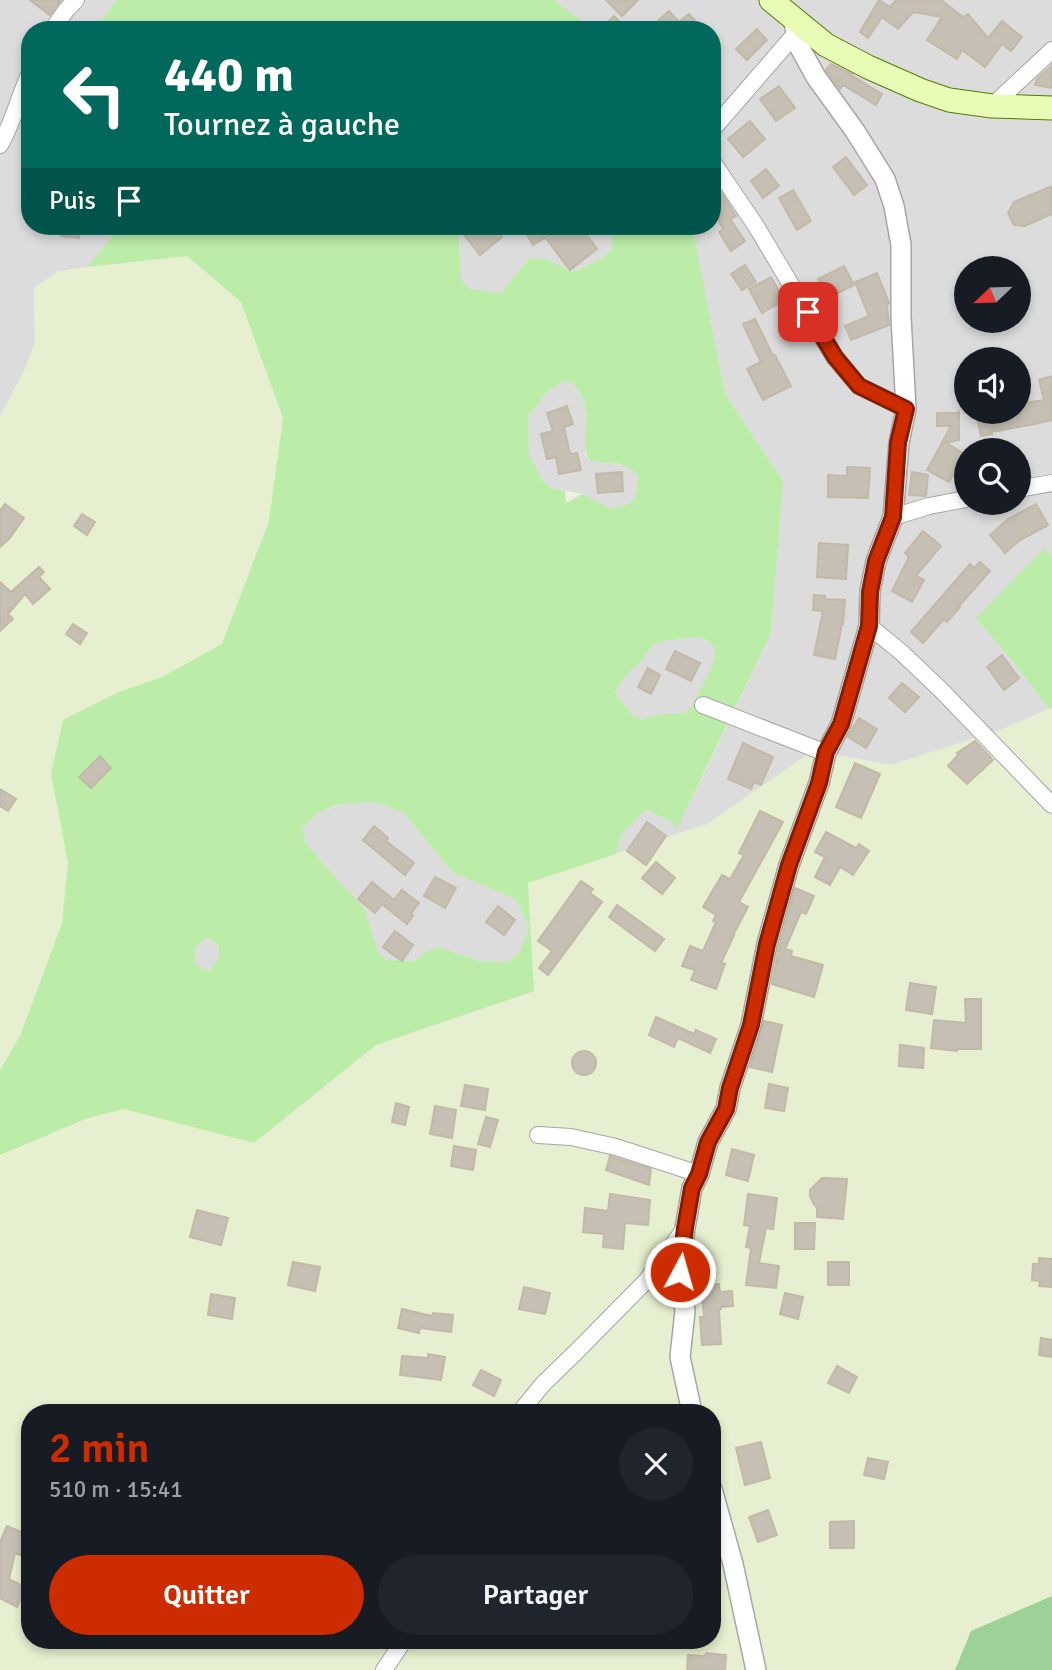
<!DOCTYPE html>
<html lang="fr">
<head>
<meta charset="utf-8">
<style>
  :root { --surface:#171b24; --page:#20242c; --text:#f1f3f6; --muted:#9ea1a6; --accent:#cd2c00 }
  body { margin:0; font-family:Signika,sans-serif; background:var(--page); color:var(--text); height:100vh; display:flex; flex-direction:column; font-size:26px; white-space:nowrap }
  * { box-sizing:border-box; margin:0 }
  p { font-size:23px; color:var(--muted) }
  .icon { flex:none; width:38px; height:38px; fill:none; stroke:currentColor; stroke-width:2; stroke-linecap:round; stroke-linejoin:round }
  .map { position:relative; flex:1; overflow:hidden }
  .details { position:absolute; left:21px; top:1404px; width:700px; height:245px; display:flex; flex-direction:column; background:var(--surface); border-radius:28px; box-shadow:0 4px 10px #0003 }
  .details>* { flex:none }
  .top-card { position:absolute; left:21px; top:21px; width:700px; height:214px; border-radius:28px; box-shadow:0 4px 10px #0003; background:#00695c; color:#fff; overflow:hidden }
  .needle { width:46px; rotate:247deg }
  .buttons { position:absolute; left:954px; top:256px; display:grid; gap:14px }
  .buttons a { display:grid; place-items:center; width:77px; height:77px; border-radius:50%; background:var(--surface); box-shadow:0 4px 10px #0003; font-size:35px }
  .pin { position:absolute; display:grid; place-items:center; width:60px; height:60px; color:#fff; margin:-30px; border-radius:14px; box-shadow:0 4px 10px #0006 }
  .me { position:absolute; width:77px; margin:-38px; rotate:6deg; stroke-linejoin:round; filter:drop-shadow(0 0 5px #0008) }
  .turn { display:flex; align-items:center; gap:24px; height:147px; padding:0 28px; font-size:32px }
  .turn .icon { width:91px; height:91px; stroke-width:2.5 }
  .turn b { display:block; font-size:49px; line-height:60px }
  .then { display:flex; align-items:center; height:66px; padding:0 28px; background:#0003; gap:14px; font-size:26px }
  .round { display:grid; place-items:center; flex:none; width:74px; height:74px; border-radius:37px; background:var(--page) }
  .headline { display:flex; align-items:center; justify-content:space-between; height:119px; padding:0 28px }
  h1 { font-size:42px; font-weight:600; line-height:52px; color:var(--accent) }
  .action { display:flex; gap:14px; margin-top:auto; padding:14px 28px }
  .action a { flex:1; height:80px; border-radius:42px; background:var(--accent); color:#fff; font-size:28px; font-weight:600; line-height:80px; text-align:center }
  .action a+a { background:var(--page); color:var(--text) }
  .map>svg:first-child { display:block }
  .residential { fill:#dddcdc; fill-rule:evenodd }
  .farmland { fill:#e6efcf; fill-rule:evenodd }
  .grass { fill:#bbeca8; fill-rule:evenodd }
  .forest { fill:#9cd197 }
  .building { fill:#c5bfb4; stroke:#c2b9a6; stroke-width:2 }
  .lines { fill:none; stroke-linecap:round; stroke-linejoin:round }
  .minor-casing { stroke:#a6a6a6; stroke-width:18 }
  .tertiary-casing { stroke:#a6a6a6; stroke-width:22 }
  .secondary-casing { stroke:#537b00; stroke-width:25 }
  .minor { stroke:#fff; stroke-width:16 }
  .tertiary { stroke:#fff; stroke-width:19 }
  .secondary { stroke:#e9fcb6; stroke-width:23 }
  .route-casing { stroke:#851d00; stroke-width:18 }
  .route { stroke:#cd2c00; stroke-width:12 }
</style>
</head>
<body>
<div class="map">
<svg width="1052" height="1670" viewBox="0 0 1052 1670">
  <rect width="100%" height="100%" fill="#f0efe4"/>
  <g class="residential">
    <path d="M0 0H116L95 30H30V226H121L87 267 57 272 34 288 35 342 25 369 0 417Z"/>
    <path d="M554 0H1052V558L1045 548 1013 661 1049 709 1000 730 972 739 712 1640V1412L181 1191 884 775 971 740 891 765 813 751 708 824 616 854 622 833 646 810 673 822 677 828 708 766 771 633 783 481 725 394 692 230V226H712V30H589L579 19ZM966 268H1018V320H966ZM966 359H1018V411H966ZM966 450H1018V502H966Z"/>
    <path d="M456 226H604L611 235 612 249 601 259 573 272 546 259 530 258 501 293 470 289 461 280 459 236Z"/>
    <path d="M563 381 573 383 584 400 586 409 585 454 590 461 621 464 639 474 637 496 630 504 610 509 582 494 551 488 543 481 529 456 528 417 547 392Z"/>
    <path d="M701 637 710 642 715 650 714 662 691 709 682 714H662L642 719 633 716 615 693 625 676 640 663 652 646 661 641Z"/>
    <path d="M377 802 405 814 452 872 516 899 529 927 518 955 506 962 478 961 439 947 425 952 415 961 386 960 377 950 365 909 326 867 307 844 302 831 309 819 320 811 348 803Z"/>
    <path d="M207 938 219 947V957L210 971 198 966 195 960 196 946Z"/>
  </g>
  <g class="farmland">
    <path d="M187 256 241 302 283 418 269 521 222 644 162 677 119 692 51 774 68 863 62 923 20 1036 0 1070V417L25 369 35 342 34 288 57 272 87 267Z"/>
    <path d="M1052 708V1670H0V1155L88 1118 124 1109 254 1143 376 1045 534 991 528 883 707 824 813 751 891 765 1000 730ZM30 1412H712V1640H30Z"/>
  </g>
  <g class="grass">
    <path d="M116 0H554L579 19 589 30H95Z"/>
    <path d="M121 226H456L459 236 461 280 470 289 501 293 530 258 546 259 573 272 601 259 612 249 611 235 604 226H692L725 394 783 481 771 633 677 829 673 822 646 810 622 833 616 854 528 883 534 991 376 1045 254 1143 124 1109 88 1118 0 1155V1070L20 1036 62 923 68 863 51 774 63 720 119 692 162 677 222 644 269 521 283 418 241 302 187 256 87 267ZM563 381 573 383C578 391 585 399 586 409 588 427 580 446 590 461L621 464 638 474C636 502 638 502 611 509L582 494 566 503 565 491 551 488 543 481 529 455 528 417 547 392ZM701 637 710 642 715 650 714 662 691 708 682 714H662L642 719 633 716 615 693 625 676 640 663 652 646 661 641ZM377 802 405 814 452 872 516 899 529 927 518 955 506 962 478 961 439 947 425 952 415 961 386 960 377 950 365 909 326 867 307 844 302 831C318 802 348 803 377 802ZM207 938 219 946V957L210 971 198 966 195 960 196 946Z"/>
    <path d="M1045 548 1052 558V708L1049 709 1013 661 976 618Z"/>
  </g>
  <path class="forest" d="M1052 1596V1670H955L971 1631Z"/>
  <g class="building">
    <path d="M30 0H61L50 15Z"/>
    <path d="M606 0H638L622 16Z"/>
    <path d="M879 0 890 7 896 0H941L963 17 968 14 988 38 1002 21 1022 37 1011 51 1002 44 985 67 962 50 957 59 927 40 942 17 913 12 898 29 882 17 868 38 860 32Z"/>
    <path d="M669 11 679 22 689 14 703 30H648Z"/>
    <path d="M614 16 627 30H600Z"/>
    <path d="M757 29 767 40 747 60 736 49Z"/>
    <path d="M831 64 852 74 851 75 882 94 876 105 843 85 840 89 826 70Z"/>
    <path d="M1052 65V88L1035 85 1037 79Z"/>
    <path d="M779 86 795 108 776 121 760 99Z"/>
    <path d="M750 121 765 139 743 157 728 139Z"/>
    <path d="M846 157 867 185 854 195 833 167Z"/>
    <path d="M766 169 779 186 763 198 751 181Z"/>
    <path d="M1052 186V214L1025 226 1014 225 1008 213 1014 202Z"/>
    <path d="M793 190 811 221 797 230 779 198Z"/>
    <path d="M722 194 736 216 730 219 745 241 731 251 719 232 723 229 712 209V200Z"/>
    <path d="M62 226H80L79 238 61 236Z"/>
    <path d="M470 226H494L502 237 480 255 462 232Z"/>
    <path d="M522 226H537L545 238 533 245Z"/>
    <path d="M560 226H580L597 249 570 270 545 237Z"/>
    <path d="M745 265 756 282 742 290 731 274Z"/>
    <path d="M844 266 854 285 828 298 818 279Z"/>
    <path d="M877 273 889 303 887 306 889 325 851 340 845 326 869 316 855 282Z"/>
    <path d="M771 277 784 300 762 313 749 289Z"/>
    <path d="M755 319 773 356 775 355 791 386 763 400 747 369 761 362 743 324Z"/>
    <path d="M1052 376V420L1035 424 991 432 992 434 981 436 976 411H987L988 413 1001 411H1018V404L1044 400 1039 380Z"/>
    <path d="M567 406 573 424 564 427 570 454 577 453 581 470 559 474 556 457 547 459 541 434 553 431 547 413Z"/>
    <path d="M959 411V440L946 443 965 454 949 482 927 470 951 426H937V413H958Z"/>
    <path d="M847 467 870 468 868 498 828 497V475L847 476Z"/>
    <path d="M622 472 623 491 598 493 596 474Z"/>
    <path d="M912 472 928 475 926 496 909 495Z"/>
    <path d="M5 504 24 518 9 539 0 547V511Z"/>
    <path d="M1036 504 1048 525 1020 540 1005 553 990 535 1008 519Z"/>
    <path d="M82 514 95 522 87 535 74 526Z"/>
    <path d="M923 531 941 546 916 576 924 580 912 602 892 591 909 557 905 553Z"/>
    <path d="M819 543 848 545 846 579 817 577Z"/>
    <path d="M980 562 990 571 959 606 960 607 947 622 944 619 923 643 911 632 970 564 974 568Z"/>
    <path d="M39 567 44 572 39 577 50 589 33 604 25 594 8 614 13 619 0 631V582L11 592Z"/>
    <path d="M814 595 825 596V599L845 600 843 624H842L835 659 814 655 823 611 813 610Z"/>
    <path d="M73 624 87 633 80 644 66 634Z"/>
    <path d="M675 651 700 663 691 681 666 669Z"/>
    <path d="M1002 655 1019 678 1004 690 987 667Z"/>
    <path d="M648 668 660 675 651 694 638 687Z"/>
    <path d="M902 683 919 697 905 712 889 698Z"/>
    <path d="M859 718 877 729 866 748 848 737Z"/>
    <path d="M975 741 993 760 967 784 948 766 959 754 957 753Z"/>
    <path d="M743 743 773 757 761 785 754 782 751 789 728 779Z"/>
    <path d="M100 756 111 768 91 788 79 777Z"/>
    <path d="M855 763 880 774 861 818 836 807Z"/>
    <path d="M0 789 16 799 8 811 0 806Z"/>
    <path d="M760 811 783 822 739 902 748 907 733 935H734L721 963 725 964 716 989 691 980 695 970 682 966 690 946 703 951 716 922 713 921 716 915 703 907 722 875 730 879 744 855 739 853Z"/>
    <path d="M647 822 666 836 646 865 627 851Z"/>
    <path d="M374 826 388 838 386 841 414 863 405 875 363 840Z"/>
    <path d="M826 832 856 848 859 844 869 851 853 875 840 867 830 885 815 877 825 857 815 852Z"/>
    <path d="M656 862 675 878 662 894 642 878Z"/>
    <path d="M435 877 456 888 445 908 424 896Z"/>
    <path d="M581 881 593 889 590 893 602 902 548 975 539 968 552 951 538 941Z"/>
    <path d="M372 882 394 900 402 890 419 903 411 914 413 916 407 924 382 904 375 913 358 899Z"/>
    <path d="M795 888 814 896 806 914 801 912 785 949 792 951 791 956 823 965 814 997 772 984 779 947Z"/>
    <path d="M617 905 664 939 655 951 609 917Z"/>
    <path d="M498 906 515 920 504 935 486 922Z"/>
    <path d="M395 931 413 945 402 961 383 947Z"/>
    <path d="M910 983 936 987 932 1014 906 1010Z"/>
    <path d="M965 999H981V1049H957V1051L931 1048 934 1020 966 1023Z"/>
    <path d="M656 1017 694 1034 696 1030 716 1039 710 1053 678 1038 674 1047 649 1035Z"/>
    <path d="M764 1021 782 1025 772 1072 750 1067Z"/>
    <path d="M900 1045 924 1048 923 1068 899 1066Z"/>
    <circle cx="584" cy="1063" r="12"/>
    <path d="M769 1084 788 1088 784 1111 765 1108Z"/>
    <path d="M465 1085 488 1089 485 1110 461 1106Z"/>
    <path d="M396 1103 409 1107 405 1125 392 1122Z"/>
    <path d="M435 1106 456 1110 452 1138 430 1134Z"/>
    <path d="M486 1117 498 1120 490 1147 478 1144Z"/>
    <path d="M454 1146 476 1150 473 1170 451 1166Z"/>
    <path d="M732 1149 754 1155 748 1181 726 1175Z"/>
    <path d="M610 1156 651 1169 649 1185 606 1170Z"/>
    <path d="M822 1178 847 1179 843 1219 817 1217V1208L813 1203 810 1196V1190Z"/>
    <path d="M610 1194 650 1200 648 1225 625 1223 623 1249 603 1247 604 1234 583 1232 585 1208 608 1211Z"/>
    <path d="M748 1194 777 1198 773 1229 766 1228 759 1263 779 1266 776 1288 746 1285 751 1248 746 1247 750 1226 744 1225Z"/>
    <path d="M197 1210 228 1218 221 1245 190 1237Z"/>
    <path d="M795 1223H815L814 1249H795Z"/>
    <path d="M706 1254 707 1279 693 1281 692 1272 694 1255Z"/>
    <path d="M1039 1258 1052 1259V1287L1039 1286 1040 1281 1032 1280 1033 1264H1039Z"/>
    <path d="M293 1262 320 1267 315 1291 288 1285Z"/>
    <rect x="828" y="1262" width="21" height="23"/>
    <path d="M719 1284 720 1292 732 1291 733 1306 721 1307V1309L719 1310 721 1344 702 1345 700 1317H704L701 1285Z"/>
    <path d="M524 1287 550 1293 545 1314 519 1309Z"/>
    <path d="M785 1293 803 1297 798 1319 780 1314Z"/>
    <path d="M211 1294 235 1298 232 1319 208 1315Z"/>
    <path d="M402 1309 432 1316 433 1313 453 1315 451 1332 420 1328 419 1333 398 1328Z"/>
    <path d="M1041 1338 1052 1340V1357L1039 1355Z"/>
    <path d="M428 1354 445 1357 441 1380 400 1375 402 1356 428 1358Z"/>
    <path d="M837 1366 857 1377 849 1393 828 1383Z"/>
    <path d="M481 1370 501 1380 494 1396 473 1385Z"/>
    <path d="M761 1442 770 1478 745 1485 736 1448Z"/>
    <path d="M868 1458 888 1462 884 1479 864 1475Z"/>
    <path d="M768 1510 777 1535 758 1542 749 1517Z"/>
    <path d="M854 1521V1548H830V1522Z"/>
    <path d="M7 1526 28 1535 20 1555 15 1553 9 1579 26 1588 17 1607 0 1598V1542Z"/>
    <path d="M706 1653 726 1655 725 1670H687L688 1655 705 1656Z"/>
  </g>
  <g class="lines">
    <g class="minor-casing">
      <g id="minor">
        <path d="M52 30 67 9 76 0"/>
        <path d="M992 106 1052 50"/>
        <path d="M712 130 796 33"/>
        <path d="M0 145C13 123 19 96 30 73"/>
        <path d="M712 161 756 226 834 357 859 386 906 409"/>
        <path d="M1018 489 1052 483"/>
        <path d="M893 517 929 506 966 499"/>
        <path d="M869 626 901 652 941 690 1052 805"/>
        <path d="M703 705 826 753"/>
        <path d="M538 1135 571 1137 616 1147 699 1174"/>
        <path d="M520 1412 543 1384 576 1352 647 1280 685 1228"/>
        <path d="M384 1670 404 1640"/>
      </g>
    </g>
    <g class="tertiary-casing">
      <g id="tertiary">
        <path d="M692 1412 680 1357 685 1311 680 1272 685 1228 692 1188 699 1174 708 1142 726 1109 730 1088 751 1025 767 944 789 865 819 783 826 753 841 724 869 626 870 591 876 561 893 517 899 443 906 409 901 317V245L894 206 885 179 855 131 816 77 800 48 793 19"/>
        <path d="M712 1489 733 1564 756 1670"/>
      </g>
    </g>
    <g class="secondary-casing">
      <path id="secondary" d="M771 0 826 45 868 67 920 90 949 100 992 106 1052 108"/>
    </g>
    <use href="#minor" class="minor"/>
    <use href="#tertiary" class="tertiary"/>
    <use href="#secondary" class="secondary"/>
  </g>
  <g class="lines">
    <g class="route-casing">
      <path id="route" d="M680 1272 685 1228 692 1188 699 1174 708 1142 726 1109 730 1088 751 1025 767 944 789 865 819 783 826 752 841 724 869 626 870 592 876 561 893 517 898 443 906 409 859 386 835 357 808 312"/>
    </g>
    <use href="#route" class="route"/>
  </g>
</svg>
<div class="buttons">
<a><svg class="needle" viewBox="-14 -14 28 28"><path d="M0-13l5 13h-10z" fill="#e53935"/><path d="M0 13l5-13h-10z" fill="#9ea1a6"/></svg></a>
<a><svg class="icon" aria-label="sound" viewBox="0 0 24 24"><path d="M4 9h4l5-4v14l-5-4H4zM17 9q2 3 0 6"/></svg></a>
<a><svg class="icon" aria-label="search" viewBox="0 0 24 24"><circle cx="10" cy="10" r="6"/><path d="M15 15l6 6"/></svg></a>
</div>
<div class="pin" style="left:808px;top:312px;background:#d93025"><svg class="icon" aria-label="arrive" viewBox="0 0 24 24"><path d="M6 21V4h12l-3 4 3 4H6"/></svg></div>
<svg class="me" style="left:680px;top:1272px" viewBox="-20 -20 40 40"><circle r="17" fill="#cd2c00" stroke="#fff" stroke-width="3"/><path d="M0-11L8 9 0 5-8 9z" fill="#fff"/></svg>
<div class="top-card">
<div class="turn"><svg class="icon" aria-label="left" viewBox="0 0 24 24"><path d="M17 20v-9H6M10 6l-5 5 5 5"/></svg><div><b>440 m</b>Tournez à gauche</div></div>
<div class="then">Puis<svg class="icon" aria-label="arrive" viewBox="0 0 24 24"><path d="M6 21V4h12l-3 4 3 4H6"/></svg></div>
</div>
<section class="details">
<div class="headline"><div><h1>2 min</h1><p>510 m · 15:41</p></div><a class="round"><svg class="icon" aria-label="close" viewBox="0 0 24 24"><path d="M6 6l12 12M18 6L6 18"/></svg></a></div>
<div class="action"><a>Quitter</a><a>Partager</a></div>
</section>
</div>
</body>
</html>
